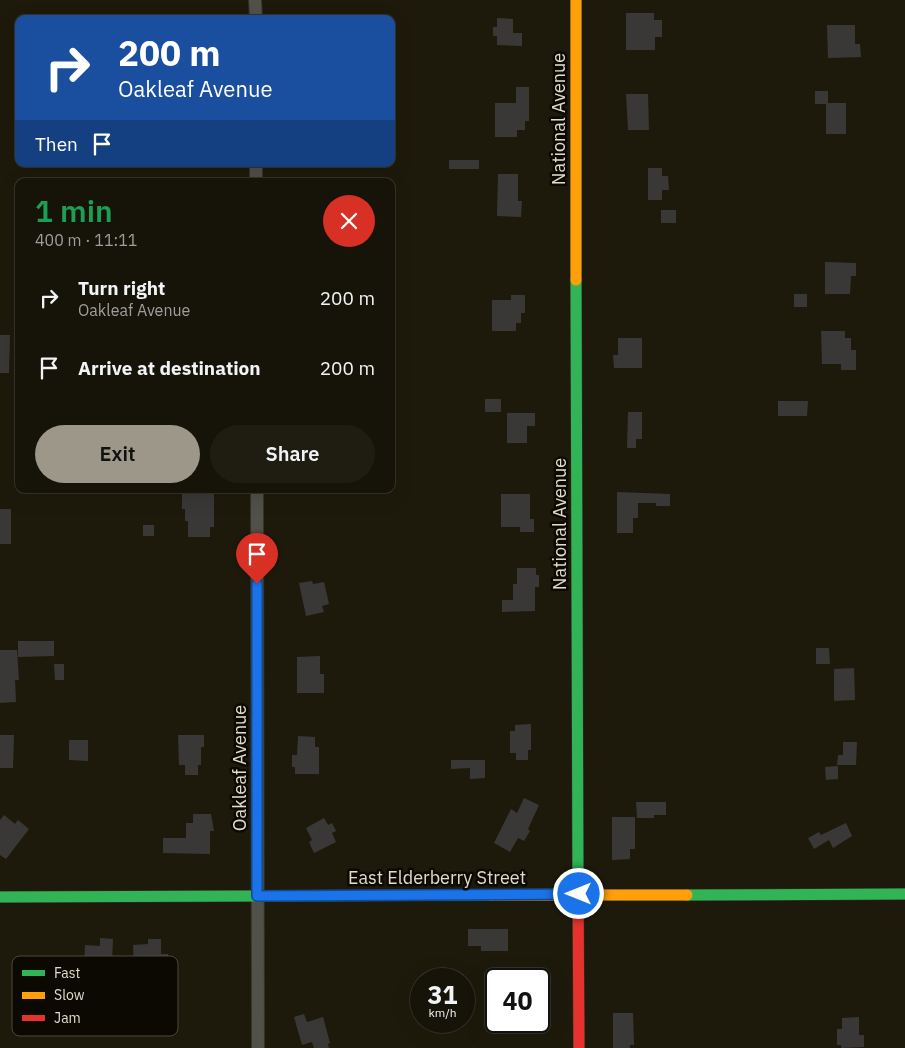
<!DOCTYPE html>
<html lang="en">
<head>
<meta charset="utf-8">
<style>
  :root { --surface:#161408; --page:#1f1d12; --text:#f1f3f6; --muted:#9e9e9c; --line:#353329; --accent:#9c9788 }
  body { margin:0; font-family:"IBM Plex Sans",sans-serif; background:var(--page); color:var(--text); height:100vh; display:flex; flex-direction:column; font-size:19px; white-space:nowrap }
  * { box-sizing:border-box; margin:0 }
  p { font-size:16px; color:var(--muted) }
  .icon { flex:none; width:28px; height:28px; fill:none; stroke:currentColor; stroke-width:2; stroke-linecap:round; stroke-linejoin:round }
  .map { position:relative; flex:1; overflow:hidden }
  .side { position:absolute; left:15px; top:178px; width:380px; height:315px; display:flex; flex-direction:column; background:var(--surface); border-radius:10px; box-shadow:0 5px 20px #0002,0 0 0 1px var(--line) }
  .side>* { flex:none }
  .top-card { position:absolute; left:15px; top:15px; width:380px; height:152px; border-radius:10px; box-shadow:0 5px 20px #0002,0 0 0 1px var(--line); background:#1a4fa0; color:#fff; overflow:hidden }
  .speed { position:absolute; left:410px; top:968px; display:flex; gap:10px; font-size:25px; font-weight:700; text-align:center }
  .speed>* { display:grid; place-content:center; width:65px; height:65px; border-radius:50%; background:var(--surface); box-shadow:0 5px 20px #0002,0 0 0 1px var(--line); line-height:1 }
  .speed small { font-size:12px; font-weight:400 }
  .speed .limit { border:2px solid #111; border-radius:8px; background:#fff; color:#111 }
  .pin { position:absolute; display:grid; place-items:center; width:42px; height:42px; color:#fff; margin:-51px -21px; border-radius:50% 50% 50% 0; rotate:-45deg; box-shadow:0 0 5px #0007 }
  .pin .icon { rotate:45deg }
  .me { position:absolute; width:55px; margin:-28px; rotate:270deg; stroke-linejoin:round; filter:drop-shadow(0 0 4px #0008) }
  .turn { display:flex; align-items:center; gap:18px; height:105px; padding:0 20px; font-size:22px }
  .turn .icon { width:65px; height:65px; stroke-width:2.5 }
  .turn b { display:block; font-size:35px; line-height:42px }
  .then { display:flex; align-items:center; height:48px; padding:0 20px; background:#0003; gap:10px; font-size:19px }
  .round { display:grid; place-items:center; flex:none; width:52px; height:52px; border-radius:26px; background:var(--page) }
  .overview { display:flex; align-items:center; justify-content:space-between; height:85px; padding:0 20px }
  h1 { font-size:30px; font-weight:600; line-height:38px; color:#1e9e55 }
  .primary-button { display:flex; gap:10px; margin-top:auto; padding:10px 20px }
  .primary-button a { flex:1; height:58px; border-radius:30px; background:var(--accent); color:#111; font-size:20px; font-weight:600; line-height:58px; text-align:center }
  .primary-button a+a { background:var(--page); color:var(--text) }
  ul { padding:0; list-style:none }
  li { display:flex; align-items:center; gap:15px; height:70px; padding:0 20px }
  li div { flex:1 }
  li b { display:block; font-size:19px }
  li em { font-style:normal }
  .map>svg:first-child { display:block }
  .building { fill:#393836 }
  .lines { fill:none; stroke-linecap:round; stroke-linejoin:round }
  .street-casing { stroke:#373428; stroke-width:14 }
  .fast-casing { stroke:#373428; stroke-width:12 }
  .slow-casing { stroke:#373428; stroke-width:12 }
  .jam-casing { stroke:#373428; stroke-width:12 }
  .street { stroke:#515049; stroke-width:12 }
  .fast { stroke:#30b455; stroke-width:11 }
  .slow { stroke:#ff9f0a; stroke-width:11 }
  .jam { stroke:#e5322d; stroke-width:11 }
  .route-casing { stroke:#114b97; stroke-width:12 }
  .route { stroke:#1a73e8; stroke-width:9 }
  .labels { text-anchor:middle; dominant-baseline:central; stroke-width:5; stroke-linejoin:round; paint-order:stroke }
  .street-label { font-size:18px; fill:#e0dbcb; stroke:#0c0902 }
  .key { fill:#0c0902; stroke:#4c483e; stroke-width:1 }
  .key-label { font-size:14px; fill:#e0dbcb }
</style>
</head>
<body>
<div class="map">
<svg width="905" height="1048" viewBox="0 0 905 1048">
  <rect width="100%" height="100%" fill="#1e1a0b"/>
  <g class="building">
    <path d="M626 13H654V20H662V37H655V50H626Z"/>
    <path d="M497 18 513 19V33H522V46L497 45V36H493V27H497Z"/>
    <path d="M827 25H855V44H860L861 57 828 58Z"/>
    <path d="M516 87H529V121H525V130H517V137H495V103H516Z"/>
    <path d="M815 91H828V103H846V134H826V104H815Z"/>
    <path d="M626 94H648L649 130H628Z"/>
    <rect x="449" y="160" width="30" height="9"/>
    <path d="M648 168H662V176H668L669 190H662V200H648Z"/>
    <path d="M498 174H518V201H522L521 217 497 216Z"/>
    <rect x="661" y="210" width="15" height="13"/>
    <path d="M825 262 856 263V276H851L850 294H825Z"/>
    <rect x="794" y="294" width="13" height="13"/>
    <path d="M511 295H525V313H521V323H516V331H492V300H511Z"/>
    <path d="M821 331H845V338H851V350H856V370H841V364H822Z"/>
    <path d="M0 335H10L9 373H0Z"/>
    <path d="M618 338H642V368H614L613 355H618Z"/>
    <rect x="485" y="399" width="16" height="13"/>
    <path d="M778 401H808L807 416H778Z"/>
    <path d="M628 412H642V439H636V448H627Z"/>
    <path d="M507 413H535V426H527V443H507Z"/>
    <path d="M182 489H214V527H210V537H188V521H185V509H182Z"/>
    <path d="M617 492 670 494V506H656V503H638V518H633V533H617Z"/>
    <path d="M501 494H530V519H534V532H520V527H501Z"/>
    <rect x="0" y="509" width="11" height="35"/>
    <rect x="143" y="525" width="11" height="11"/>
    <path d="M517 568H536V575H539V587H535V611L502 612V600H513V584H517Z"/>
    <path d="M312 581 313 584 324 582 329 604 322 606 324 612 306 616 299 583Z"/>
    <path d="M18 641H54V656L18 657Z"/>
    <path d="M816 648H829L830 664H816Z"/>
    <path d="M0 650H17L19 680H15L16 702 0 703Z"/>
    <path d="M320 656V674H324V693H297V657Z"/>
    <path d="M54 664H64V680H55Z"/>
    <path d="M854 668 855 700 834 701V669Z"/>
    <path d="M531 724V750H528V760H516V753H510V731H515V725Z"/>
    <path d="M0 735H14L13 768H0Z"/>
    <path d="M178 735H204V747H201V765H198V775H185V765H179Z"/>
    <path d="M298 736 315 737V747H319V774H295V767H292V755H297Z"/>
    <path d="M69 740H88V761L69 760Z"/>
    <path d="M843 742H857L856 765H837L838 755H843Z"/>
    <path d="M451 760H485V778L470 779V768L451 769Z"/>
    <path d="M838 766V779L826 780 825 767Z"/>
    <path d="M524 798 539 805 528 829 530 831 524 841 518 838 510 852 494 843 511 809 517 813Z"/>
    <path d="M636 802H666V815H654V818H637Z"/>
    <path d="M193 814H211L214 831H210V854L163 853V838H186V823H193Z"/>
    <path d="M4 815 15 824 18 820 29 829 6 859 0 855V820Z"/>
    <path d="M612 817H635V849H630V859L612 860Z"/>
    <path d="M324 818 328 825 332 823 336 831 332 833 336 842 314 853 309 842 312 840 306 828Z"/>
    <path d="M846 823 852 836 833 848 829 840 814 849 808 838 819 832 821 835Z"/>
    <path d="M468 929H508V951H481V946H468Z"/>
    <path d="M100 938 113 939 112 963 98 962V966H84L85 945 100 946Z"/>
    <path d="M148 939H161V954H168V968L134 969 133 945 148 944Z"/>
    <path d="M613 1013H633L634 1045H630V1048H613Z"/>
    <path d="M304 1014 307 1022 323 1017 330 1043 328 1044 329 1048H314L312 1042 302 1045 294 1017Z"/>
    <path d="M859 1017V1035H864V1047L841 1048V1045H837V1029H842V1018Z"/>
  </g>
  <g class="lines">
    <g class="street-casing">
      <g id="street">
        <path d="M255 0 256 19"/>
        <path d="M256 164V181"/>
        <path d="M257 489 258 1048"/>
      </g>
    </g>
    <g class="fast-casing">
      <g id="fast">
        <path d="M576 280 578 888"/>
        <path d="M687 895 905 894"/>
        <path d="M0 897 491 895"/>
      </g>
    </g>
    <g class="slow-casing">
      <g id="slow">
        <path d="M576 280V0"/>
        <path d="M491 895H687"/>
      </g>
    </g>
    <g class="jam-casing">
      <path id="jam" d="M578 888 579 1048"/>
    </g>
    <use href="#street" class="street"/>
    <use href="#fast" class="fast"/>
    <use href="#slow" class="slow"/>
    <use href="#jam" class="jam"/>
  </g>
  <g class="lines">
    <g class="route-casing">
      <path id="route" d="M257 584V896L579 894"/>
    </g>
    <use href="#route" class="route"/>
  </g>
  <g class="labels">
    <g class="street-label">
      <text transform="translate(558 119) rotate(-90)">National Avenue</text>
      <text transform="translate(559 524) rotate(-90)">National Avenue</text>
      <text transform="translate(239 768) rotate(-90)">Oakleaf Avenue</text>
      <text x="437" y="877">East Elderberry Street</text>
    </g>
  </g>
  <rect x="12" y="956" width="166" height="80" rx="8" class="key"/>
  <rect x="22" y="970" width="23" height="6" fill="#30b455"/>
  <rect x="22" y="992" width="23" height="7" fill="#ff9f0a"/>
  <rect x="22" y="1015" width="23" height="6" fill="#e5322d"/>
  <g class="key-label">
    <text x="54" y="978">Fast</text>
    <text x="54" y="1000">Slow</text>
    <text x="54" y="1023">Jam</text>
  </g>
</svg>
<div class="speed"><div>31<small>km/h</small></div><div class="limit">40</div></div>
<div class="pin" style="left:257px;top:584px;background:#d93025"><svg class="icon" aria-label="arrive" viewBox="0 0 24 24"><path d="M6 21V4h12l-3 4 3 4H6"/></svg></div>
<svg class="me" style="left:579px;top:894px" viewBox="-20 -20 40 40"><circle r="17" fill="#1a73e8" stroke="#fff" stroke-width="3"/><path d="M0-11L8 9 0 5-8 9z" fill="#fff"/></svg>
<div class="top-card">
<div class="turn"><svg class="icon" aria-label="right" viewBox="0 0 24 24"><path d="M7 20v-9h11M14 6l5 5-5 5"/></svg><div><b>200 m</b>Oakleaf Avenue</div></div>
<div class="then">Then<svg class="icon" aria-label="arrive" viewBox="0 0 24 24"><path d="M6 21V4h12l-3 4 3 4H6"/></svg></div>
</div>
<section class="side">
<div class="overview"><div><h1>1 min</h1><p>400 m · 11:11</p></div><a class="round" style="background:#d93025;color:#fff"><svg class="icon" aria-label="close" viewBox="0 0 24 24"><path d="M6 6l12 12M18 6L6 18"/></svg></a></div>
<ul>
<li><svg class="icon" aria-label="right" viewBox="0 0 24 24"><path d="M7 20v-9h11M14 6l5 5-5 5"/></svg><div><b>Turn right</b><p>Oakleaf Avenue</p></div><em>200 m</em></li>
<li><svg class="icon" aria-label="arrive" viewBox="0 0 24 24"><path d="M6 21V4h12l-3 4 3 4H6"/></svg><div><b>Arrive at destination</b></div><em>200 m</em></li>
</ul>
<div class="primary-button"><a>Exit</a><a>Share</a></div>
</section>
</div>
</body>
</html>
